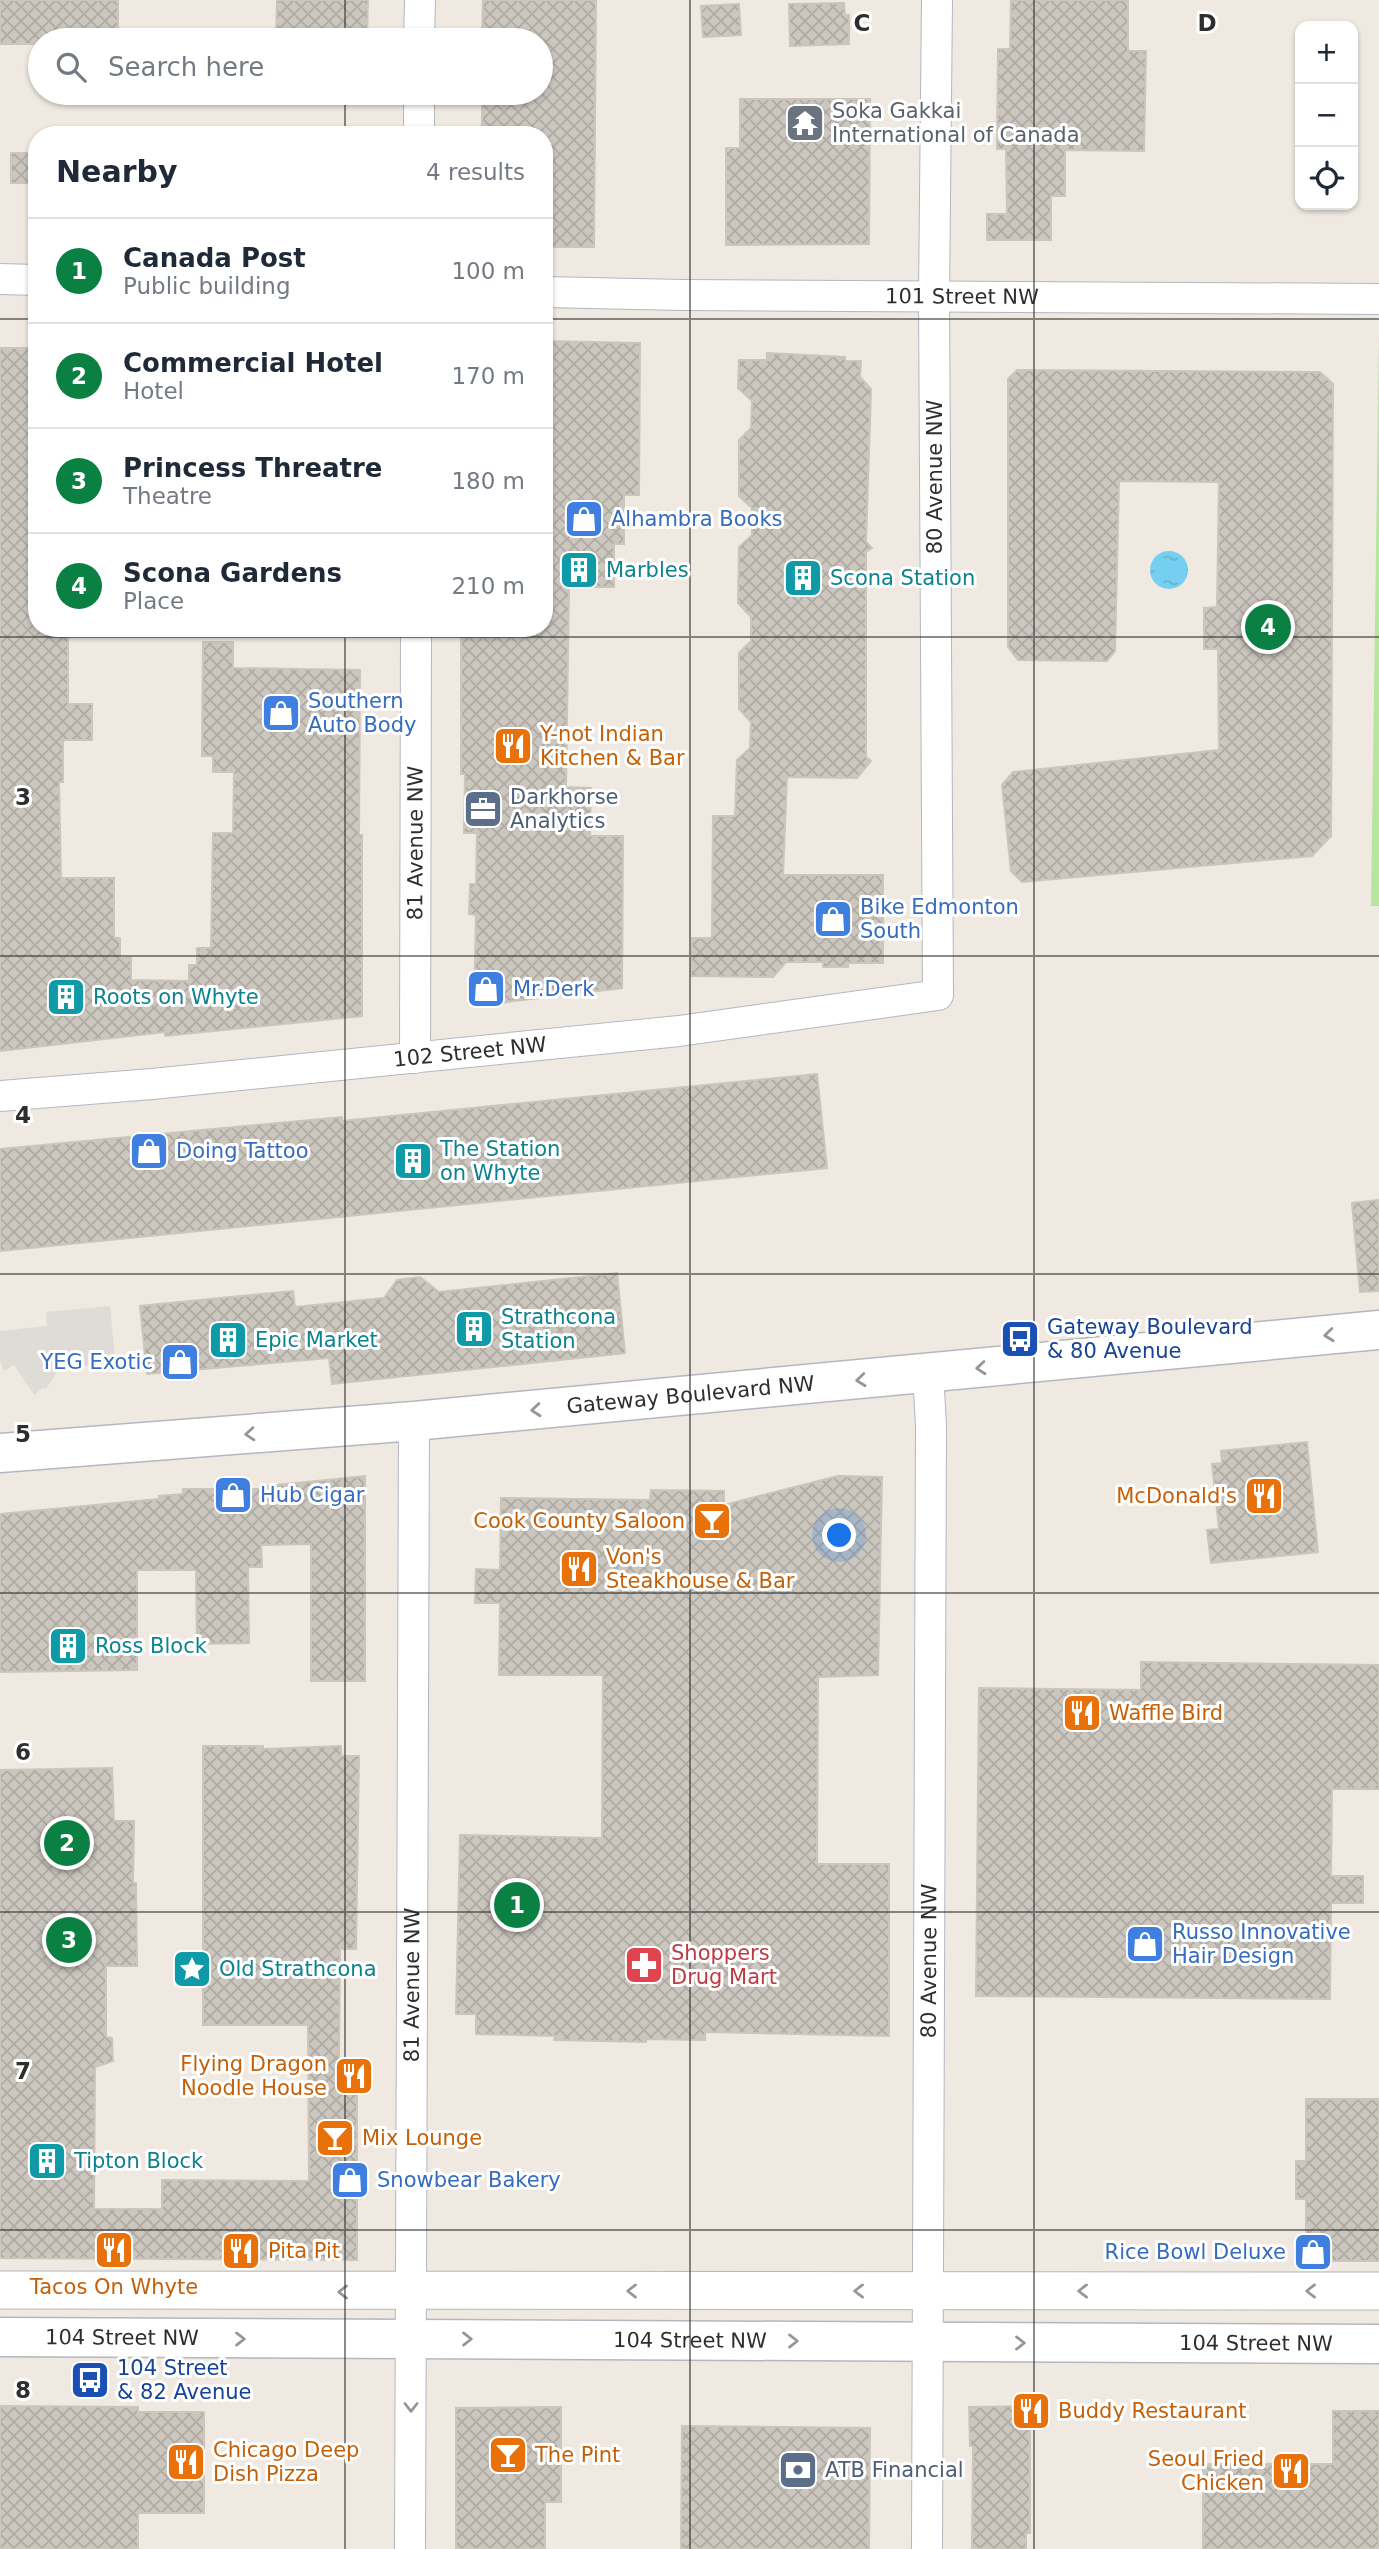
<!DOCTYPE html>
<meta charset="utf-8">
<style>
:root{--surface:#fff;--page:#f2f2f3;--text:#1f2937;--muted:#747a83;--line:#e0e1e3;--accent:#0b8043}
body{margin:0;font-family:"DejaVu Sans",sans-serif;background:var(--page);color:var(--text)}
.controls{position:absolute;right:21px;top:21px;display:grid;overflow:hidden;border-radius:14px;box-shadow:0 2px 5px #0004}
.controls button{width:63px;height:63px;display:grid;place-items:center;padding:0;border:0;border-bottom:2px solid var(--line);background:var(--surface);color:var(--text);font:35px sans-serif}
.you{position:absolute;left:840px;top:1536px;width:24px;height:24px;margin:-18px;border:5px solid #fff;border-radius:50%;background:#1a73e8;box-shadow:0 0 0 10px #1a73e833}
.badge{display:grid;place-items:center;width:46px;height:46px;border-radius:50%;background:var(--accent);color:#fff;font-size:23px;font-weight:700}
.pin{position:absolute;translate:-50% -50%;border:4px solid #fff;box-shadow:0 2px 7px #0006}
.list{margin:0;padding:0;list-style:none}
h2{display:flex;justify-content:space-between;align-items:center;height:91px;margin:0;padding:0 28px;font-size:30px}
h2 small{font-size:23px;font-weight:400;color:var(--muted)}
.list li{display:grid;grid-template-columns:46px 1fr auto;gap:21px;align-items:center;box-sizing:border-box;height:105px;padding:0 28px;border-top:2px solid var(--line)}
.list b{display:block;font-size:26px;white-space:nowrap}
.list p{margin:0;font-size:23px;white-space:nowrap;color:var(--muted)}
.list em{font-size:23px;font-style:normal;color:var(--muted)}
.icon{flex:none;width:38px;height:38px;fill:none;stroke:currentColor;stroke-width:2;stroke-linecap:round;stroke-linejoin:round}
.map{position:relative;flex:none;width:1379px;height:2549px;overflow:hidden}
.search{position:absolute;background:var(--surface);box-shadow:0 2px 5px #0004;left:28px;top:28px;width:525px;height:77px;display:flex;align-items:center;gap:18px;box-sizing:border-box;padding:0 24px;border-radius:38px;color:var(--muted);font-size:26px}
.panel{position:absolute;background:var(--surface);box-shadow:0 2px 5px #0004;left:28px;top:126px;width:525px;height:511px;border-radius:28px}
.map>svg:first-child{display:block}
.garden{fill:#b6e59e}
.plaza{fill:#dfdcd8}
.water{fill:url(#water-ripples)}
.building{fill:url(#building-cross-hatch);stroke:#cbc5ba;stroke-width:2}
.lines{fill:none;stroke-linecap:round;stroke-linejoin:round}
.minor-casing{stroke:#b4b7c1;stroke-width:32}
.tertiary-casing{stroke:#b4b7c1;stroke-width:39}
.secondary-casing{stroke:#b4b7c1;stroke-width:41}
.minor{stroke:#fff;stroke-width:30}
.tertiary{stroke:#fff;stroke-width:37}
.secondary{stroke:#fff;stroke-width:38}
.oneway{stroke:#969696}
.grid{fill:none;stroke:#2e2e2e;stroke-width:2;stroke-opacity:0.55}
.labels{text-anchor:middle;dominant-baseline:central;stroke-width:6;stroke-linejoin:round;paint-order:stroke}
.worship-label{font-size:21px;fill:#5b616d;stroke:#fff;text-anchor:start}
.street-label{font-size:21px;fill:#2e2e2e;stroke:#fff}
.shop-label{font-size:21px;fill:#366cbe;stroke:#fff;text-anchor:start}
.culture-label{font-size:21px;fill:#0d838f;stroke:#fff;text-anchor:start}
.food-label{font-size:21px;fill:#c56008;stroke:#fff;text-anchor:start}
.service-label{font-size:21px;fill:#4e5e75;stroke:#fff;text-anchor:start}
.transit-label{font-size:21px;fill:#164399;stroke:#fff;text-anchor:start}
.health-label{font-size:21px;fill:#be3a42;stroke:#fff;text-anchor:start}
.grid-label{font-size:23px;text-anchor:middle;font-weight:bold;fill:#2e2e2e;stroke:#fff;stroke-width:6;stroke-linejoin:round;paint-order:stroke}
</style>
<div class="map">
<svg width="1379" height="2549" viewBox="0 0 1379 2549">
<defs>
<pattern id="water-ripples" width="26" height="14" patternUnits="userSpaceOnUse" patternTransform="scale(1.75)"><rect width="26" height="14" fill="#75cff0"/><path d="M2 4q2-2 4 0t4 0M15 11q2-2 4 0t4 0" fill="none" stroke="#66b2ce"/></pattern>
<pattern id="building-cross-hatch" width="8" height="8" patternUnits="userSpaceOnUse" patternTransform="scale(1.75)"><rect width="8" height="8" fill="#cbc7bf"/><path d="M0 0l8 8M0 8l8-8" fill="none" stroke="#afaba4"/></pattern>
</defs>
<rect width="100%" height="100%" fill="#efe9e1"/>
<polygon class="garden" points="1379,339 1379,906 1371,906"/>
<polygon class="plaza" points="110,1306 116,1367 98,1365 60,1368 46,1389 42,1388 34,1395 14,1365 4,1371 0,1361 0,1331 47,1326 46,1312"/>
<circle class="water" cx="1169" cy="570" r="19"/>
<g class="building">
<polygon points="0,0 118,0 118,40 40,40 40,44 0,44"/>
<polygon points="277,0 368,0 367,40 276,40"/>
<polygon points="483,0 596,0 594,247 544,247 544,135 482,135 482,93 541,93 541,40 482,40"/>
<polygon points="1011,0 1128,0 1128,51 1146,51 1144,151 1065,150 1065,196 1051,196 1051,240 987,240 987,214 1007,214 1006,149 997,149 998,49 1010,49"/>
<polygon points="844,3 845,15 849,15 849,44 790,46 789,4"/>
<polygon points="739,4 741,35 703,37 701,6"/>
<polygon points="740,99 870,99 869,244 726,245 726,148 740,148"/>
<rect x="11" y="153" width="26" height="30"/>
<polygon points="544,341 640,343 639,495 624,495 624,544 614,544 614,587 569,587 566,787 591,788 590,836 623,836 622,988 474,1006 476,915 469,914 470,884 476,884 477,833 464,833 465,774 461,774 461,628 544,628"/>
<polygon points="0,348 37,348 37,628 68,628 68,704 92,704 92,740 63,740 63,782 59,782 61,878 114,878 114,938 120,938 120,958 131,958 131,980 189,981 189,965 197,965 197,948 211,948 213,833 233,833 234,772 213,772 213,756 202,756 203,642 233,642 233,668 360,670 359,835 362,835 362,1016 165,1036 165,1032 0,1051"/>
<polygon points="767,353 845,357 845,361 861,361 860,377 871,389 866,542 872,548 866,552 866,757 871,761 857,778 787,777 783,875 883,875 883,963 848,963 848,967 823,967 823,962 786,962 773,977 691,976 692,938 712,938 713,816 735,816 737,760 750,748 751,722 739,709 739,653 751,641 751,617 738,603 739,547 752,535 752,508 739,496 739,440 751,428 752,401 738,388 739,360 767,360"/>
<polygon points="1017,370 1320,372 1333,384 1331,836 1312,856 1022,882 1011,871 1002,785 1013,772 1219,750 1218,649 1204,649 1204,608 1217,607 1219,482 1119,481 1115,651 1107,661 1018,660 1008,647 1008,379"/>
<polygon points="817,1074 827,1168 0,1251 0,1149 342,1117 342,1121"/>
<polygon points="1379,1200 1379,1291 1360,1292 1352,1203"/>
<polygon points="617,1273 625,1353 332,1384 329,1358 147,1374 140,1306 293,1291 295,1307 384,1298 397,1280 420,1277 439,1292"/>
<polygon points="1307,1442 1318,1552 1211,1563 1207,1530 1219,1529 1212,1464 1222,1463 1221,1451"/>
<polygon points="365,1476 365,1681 311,1681 311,1544 261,1545 262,1567 248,1567 249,1643 197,1644 196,1570 137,1570 137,1670 0,1672 0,1514 159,1499 159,1496 183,1494 183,1489 267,1489 267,1486"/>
<polygon points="838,1476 882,1477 878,1675 818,1677 817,1864 889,1864 889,2036 705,2032 705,2040 646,2039 646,2042 554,2040 555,2036 476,2034 476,2014 456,2014 460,1835 602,1838 603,1675 499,1675 500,1603 475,1603 476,1569 500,1570 501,1498 650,1500 651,1490 724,1491 724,1505"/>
<polygon points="1141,1662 1379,1665 1379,1789 1332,1789 1331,1876 1363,1876 1363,1903 1331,1903 1330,1999 976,1996 979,1688 1141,1690"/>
<polygon points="203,1746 263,1746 263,1749 341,1746 341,1756 359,1756 356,1949 340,1949 339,2060 357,2060 357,2260 0,2258 0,1770 112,1768 114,1821 134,1821 133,1883 136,1883 137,1966 106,1966 106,2037 112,2038 113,2061 95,2067 94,2209 162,2209 162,2180 309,2181 308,2025 203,2025"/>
<polygon points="1306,2099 1379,2099 1379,2261 1306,2261 1306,2199 1296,2199 1296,2161 1306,2161"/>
<polygon points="0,2406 138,2407 138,2412 204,2412 204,2513 138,2513 138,2549 0,2549"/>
<polygon points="1030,2406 1030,2533 1026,2533 1026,2549 972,2549 973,2446 970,2446 969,2407"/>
<polygon points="561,2407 561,2502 545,2502 545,2549 456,2549 456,2408"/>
<polygon points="1333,2411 1379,2411 1379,2549 1203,2549 1203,2464 1333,2464"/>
<polygon points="682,2426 870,2428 869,2549 681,2549"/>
</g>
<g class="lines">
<g class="minor-casing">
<g id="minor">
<polyline points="419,40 420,0"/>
<polyline points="419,135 419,93"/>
<polyline points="0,279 37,280"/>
<path id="s1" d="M544,292L683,295L1379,299"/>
<path id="s2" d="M415,1058L416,628"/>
<path id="s3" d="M0,1096L152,1084L679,1031L938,995L934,297L937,0"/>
<path id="s4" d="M410,2549L414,1421"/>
<path id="s5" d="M927,2549L931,1426L928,1372"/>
</g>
</g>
<g class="tertiary-casing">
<polyline id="tertiary" points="0,2290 1379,2291"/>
</g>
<g class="secondary-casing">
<g id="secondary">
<path id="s6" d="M0,1453L414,1421L1379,1330"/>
<path id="s7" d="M0,2337L1379,2344"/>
</g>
</g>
<use href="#minor" class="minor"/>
<use href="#tertiary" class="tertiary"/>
<use href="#secondary" class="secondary"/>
</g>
<defs><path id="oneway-chevron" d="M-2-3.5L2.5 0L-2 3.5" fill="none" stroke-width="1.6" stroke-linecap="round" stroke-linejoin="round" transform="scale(1.75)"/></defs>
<g class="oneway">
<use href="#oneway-chevron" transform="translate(1329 1335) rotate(174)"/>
<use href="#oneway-chevron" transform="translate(981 1368) rotate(175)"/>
<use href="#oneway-chevron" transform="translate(861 1380) rotate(174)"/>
<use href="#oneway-chevron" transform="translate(536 1410) rotate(175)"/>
<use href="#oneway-chevron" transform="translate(250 1434) rotate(176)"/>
<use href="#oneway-chevron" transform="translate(632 2291) rotate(180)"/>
<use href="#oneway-chevron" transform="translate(859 2291) rotate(180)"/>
<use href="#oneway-chevron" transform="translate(1083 2291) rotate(-180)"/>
<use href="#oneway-chevron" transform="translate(1311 2291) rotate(-180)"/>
<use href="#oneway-chevron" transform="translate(343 2292) rotate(-180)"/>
<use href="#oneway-chevron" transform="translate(240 2339)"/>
<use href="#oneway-chevron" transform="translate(467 2339)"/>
<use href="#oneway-chevron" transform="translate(793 2341)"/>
<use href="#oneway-chevron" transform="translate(1020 2343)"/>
<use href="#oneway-chevron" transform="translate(411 2407) rotate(90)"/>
</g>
<path class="grid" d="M345,0V40M690,0V2549M1034,0V2549M345,93V135M0,319H37M544,319H1379M345,628V2549M0,637H1379M0,956H1379M0,1274H1379M0,1593H1379M0,1912H1379M0,2230H1379"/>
<defs>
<g id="temple-square" transform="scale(2.0125)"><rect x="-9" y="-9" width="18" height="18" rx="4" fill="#6b7280" stroke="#fff"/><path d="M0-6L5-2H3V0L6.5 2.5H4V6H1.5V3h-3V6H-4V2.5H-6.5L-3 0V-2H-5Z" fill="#fff"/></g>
<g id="shop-square" transform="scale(2.0125)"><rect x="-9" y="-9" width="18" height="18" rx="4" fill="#3f7fe0" stroke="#fff"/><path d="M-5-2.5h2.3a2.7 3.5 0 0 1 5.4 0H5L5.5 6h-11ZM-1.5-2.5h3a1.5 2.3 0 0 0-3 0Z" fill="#fff"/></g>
<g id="building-square" transform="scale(2.0125)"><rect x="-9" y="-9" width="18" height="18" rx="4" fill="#0f9aa8" stroke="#fff"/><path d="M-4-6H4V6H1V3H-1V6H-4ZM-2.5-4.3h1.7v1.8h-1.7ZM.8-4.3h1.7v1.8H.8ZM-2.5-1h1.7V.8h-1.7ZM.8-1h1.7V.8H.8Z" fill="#fff"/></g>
<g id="restaurant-square" transform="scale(2.0125)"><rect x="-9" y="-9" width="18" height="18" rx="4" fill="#e8710a" stroke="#fff"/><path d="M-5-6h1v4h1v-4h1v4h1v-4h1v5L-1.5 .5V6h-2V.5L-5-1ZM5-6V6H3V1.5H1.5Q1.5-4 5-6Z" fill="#fff"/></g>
<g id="office-square" transform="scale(2.0125)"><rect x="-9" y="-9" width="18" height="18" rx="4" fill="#5c6f8a" stroke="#fff"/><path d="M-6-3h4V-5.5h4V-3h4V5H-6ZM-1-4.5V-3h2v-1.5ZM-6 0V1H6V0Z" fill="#fff"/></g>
<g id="bus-square" transform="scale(2.0125)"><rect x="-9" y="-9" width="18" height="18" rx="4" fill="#1a4fb4" stroke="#fff"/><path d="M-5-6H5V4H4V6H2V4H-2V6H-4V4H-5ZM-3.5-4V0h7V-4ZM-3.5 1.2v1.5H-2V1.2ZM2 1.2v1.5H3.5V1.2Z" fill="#fff"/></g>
<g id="bar-square" transform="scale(2.0125)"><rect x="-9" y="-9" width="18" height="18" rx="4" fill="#e8710a" stroke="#fff"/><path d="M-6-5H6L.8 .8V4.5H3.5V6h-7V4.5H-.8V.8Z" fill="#fff"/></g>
<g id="pharmacy-square" transform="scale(2.0125)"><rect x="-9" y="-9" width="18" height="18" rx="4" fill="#e0444e" stroke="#fff"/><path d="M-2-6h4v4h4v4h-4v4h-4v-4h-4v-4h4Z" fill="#fff"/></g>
<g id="sight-square" transform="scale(2.0125)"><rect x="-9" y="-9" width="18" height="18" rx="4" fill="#0f9aa8" stroke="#fff"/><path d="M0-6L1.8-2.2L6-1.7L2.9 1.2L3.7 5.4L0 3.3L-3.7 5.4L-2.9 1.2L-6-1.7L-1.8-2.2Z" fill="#fff"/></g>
<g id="bank-square" transform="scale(2.0125)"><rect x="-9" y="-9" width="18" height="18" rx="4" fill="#5c6f8a" stroke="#fff"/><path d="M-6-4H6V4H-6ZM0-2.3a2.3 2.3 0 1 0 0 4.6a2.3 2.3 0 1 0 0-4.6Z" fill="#fff"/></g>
</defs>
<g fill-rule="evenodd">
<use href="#temple-square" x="805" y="123"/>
<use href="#shop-square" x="584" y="519"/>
<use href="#building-square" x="579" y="570"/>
<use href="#building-square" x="803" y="578"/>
<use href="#shop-square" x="281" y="713"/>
<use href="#restaurant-square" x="513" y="746"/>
<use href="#office-square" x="483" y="809"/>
<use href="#shop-square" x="833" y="919"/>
<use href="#shop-square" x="486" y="989"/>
<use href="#building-square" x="66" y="997"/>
<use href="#shop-square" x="149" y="1151"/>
<use href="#building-square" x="413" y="1161"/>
<use href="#building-square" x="474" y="1329"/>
<use href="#bus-square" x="1020" y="1339"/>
<use href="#building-square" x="228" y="1340"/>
<use href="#shop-square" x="180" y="1362"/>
<use href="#shop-square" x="233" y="1495"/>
<use href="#restaurant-square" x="1264" y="1496"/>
<use href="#bar-square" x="712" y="1521"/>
<use href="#restaurant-square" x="579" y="1569"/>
<use href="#building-square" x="68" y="1646"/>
<use href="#restaurant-square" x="1082" y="1713"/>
<use href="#shop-square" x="1145" y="1944"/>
<use href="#pharmacy-square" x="644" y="1965"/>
<use href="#sight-square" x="192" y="1969"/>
<use href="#restaurant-square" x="354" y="2076"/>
<use href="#bar-square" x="335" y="2138"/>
<use href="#building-square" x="47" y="2161"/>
<use href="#shop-square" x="350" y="2180"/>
<use href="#restaurant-square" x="114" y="2250"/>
<use href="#restaurant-square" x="241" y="2251"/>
<use href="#shop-square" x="1313" y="2252"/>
<use href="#bus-square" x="90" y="2380"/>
<use href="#restaurant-square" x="1031" y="2411"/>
<use href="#bar-square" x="508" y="2455"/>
<use href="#restaurant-square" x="186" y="2462"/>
<use href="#bank-square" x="798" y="2470"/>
<use href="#restaurant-square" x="1291" y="2471"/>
</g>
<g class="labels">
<g class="worship-label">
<text x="832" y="111">Soka Gakkai<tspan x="832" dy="24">International of Canada</tspan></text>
</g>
<g class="street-label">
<text stroke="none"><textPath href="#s1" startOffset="418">101 Street NW</textPath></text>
<text transform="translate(935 477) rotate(-90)">80 Avenue NW</text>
<text stroke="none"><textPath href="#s2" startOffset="215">81 Avenue NW</textPath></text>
<text stroke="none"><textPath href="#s3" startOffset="472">102 Street NW</textPath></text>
<text stroke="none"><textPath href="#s6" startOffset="693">Gateway Boulevard NW</textPath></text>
<text stroke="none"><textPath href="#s5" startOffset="588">80 Avenue NW</textPath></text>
<text stroke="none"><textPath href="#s4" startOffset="564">81 Avenue NW</textPath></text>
<text stroke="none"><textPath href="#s7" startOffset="122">104 Street NW</textPath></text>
<text stroke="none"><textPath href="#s7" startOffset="690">104 Street NW</textPath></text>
<text stroke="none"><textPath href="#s7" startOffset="1256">104 Street NW</textPath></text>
</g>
<g class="shop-label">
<text x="611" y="519">Alhambra Books</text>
<text x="308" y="701">Southern<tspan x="308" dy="24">Auto Body</tspan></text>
<text x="860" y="907">Bike Edmonton<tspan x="860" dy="24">South</tspan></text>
<text x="513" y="989">Mr.Derk</text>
<text x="176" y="1151">Doing Tattoo</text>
<text x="153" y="1362" text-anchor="end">YEG Exotic</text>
<text x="260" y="1495">Hub Cigar</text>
<text x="1172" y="1932">Russo Innovative<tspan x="1172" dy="24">Hair Design</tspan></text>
<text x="377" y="2180">Snowbear Bakery</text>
<text x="1286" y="2252" text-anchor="end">Rice Bowl Deluxe</text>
</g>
<g class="culture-label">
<text x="606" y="570">Marbles</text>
<text x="830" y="578">Scona Station</text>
<text x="93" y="997">Roots on Whyte</text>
<text x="440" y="1149">The Station<tspan x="440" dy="24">on Whyte</tspan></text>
<text x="501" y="1317">Strathcona<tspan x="501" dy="24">Station</tspan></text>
<text x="255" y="1340">Epic Market</text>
<text x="95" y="1646">Ross Block</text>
<text x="219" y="1969">Old Strathcona</text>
<text x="74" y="2161">Tipton Block</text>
</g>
<g class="food-label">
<text x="540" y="734">Y-not Indian<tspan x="540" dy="24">Kitchen &amp; Bar</tspan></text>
<text x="1237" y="1496" text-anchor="end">McDonald's</text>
<text x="685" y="1521" text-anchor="end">Cook County Saloon</text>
<text x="606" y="1557">Von's<tspan x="606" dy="24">Steakhouse &amp; Bar</tspan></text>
<text x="1109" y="1713">Waffle Bird</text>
<text x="327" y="2064" text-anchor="end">Flying Dragon<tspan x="327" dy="24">Noodle House</tspan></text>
<text x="362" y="2138">Mix Lounge</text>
<text x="268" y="2251">Pita Pit</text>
<text x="114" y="2287" text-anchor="middle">Tacos On Whyte</text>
<text x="1058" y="2411">Buddy Restaurant</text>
<text x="213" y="2450">Chicago Deep<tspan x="213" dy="24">Dish Pizza</tspan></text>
<text x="535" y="2455">The Pint</text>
<text x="1264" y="2459" text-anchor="end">Seoul Fried<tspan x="1264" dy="24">Chicken</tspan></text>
</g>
<g class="service-label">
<text x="510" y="797">Darkhorse<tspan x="510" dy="24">Analytics</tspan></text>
<text x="825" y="2470">ATB Financial</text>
</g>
<g class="transit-label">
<text x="1047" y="1327">Gateway Boulevard<tspan x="1047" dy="24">&amp; 80 Avenue</tspan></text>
<text x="117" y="2368">104 Street<tspan x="117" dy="24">&amp; 82 Avenue</tspan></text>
</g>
<g class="health-label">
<text x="671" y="1953">Shoppers<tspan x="671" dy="24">Drug Mart</tspan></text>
</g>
</g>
<g class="grid-label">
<text x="862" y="31">C</text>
<text x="1207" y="31">D</text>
<text x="23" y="805">3</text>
<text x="23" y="1123">4</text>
<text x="23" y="1442">5</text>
<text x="23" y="1760">6</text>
<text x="23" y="2079">7</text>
<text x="23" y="2398">8</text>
</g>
</svg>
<div class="controls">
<button>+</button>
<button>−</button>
<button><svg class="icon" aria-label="locate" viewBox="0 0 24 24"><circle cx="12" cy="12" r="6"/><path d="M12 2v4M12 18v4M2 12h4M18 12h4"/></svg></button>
</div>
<div class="you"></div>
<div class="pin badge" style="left:517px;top:1905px">1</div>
<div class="pin badge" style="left:67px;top:1843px">2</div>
<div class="pin badge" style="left:69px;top:1940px">3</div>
<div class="pin badge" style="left:1268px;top:627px">4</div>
<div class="search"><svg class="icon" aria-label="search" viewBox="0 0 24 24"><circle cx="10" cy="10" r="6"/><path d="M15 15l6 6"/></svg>Search here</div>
<section class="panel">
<h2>Nearby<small>4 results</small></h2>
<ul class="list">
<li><span class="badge">1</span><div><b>Canada Post</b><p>Public building</p></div><em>100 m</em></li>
<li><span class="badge">2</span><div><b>Commercial Hotel</b><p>Hotel</p></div><em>170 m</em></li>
<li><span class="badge">3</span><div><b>Princess Threatre</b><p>Theatre</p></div><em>180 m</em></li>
<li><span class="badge">4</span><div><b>Scona Gardens</b><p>Place</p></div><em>210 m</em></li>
</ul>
</section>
</div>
